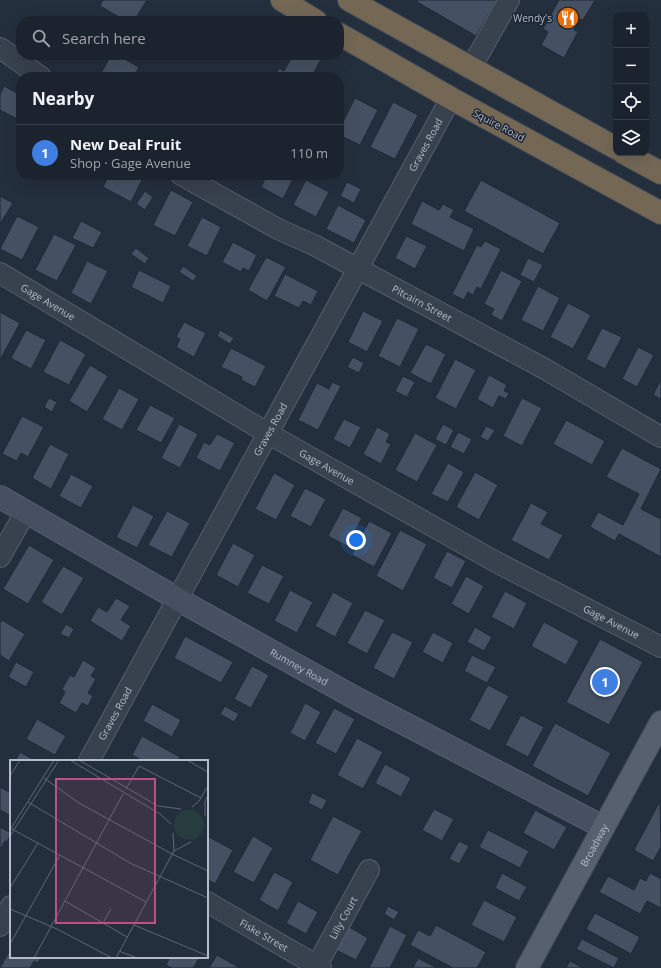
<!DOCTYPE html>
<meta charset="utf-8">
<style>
:root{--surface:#1b232e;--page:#242b36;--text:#f1f3f6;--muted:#a0a4aa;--line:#39404a;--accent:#8c9099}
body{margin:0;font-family:"Open Sans",sans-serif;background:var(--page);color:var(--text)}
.controls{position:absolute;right:12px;top:12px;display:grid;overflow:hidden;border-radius:8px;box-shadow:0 4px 16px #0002}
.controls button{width:36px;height:36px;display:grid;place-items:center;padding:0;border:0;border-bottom:1px solid var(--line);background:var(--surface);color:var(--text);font:20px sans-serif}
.you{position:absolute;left:356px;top:540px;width:14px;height:14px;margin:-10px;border:3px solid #fff;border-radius:50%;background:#1a73e8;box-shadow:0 0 0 6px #1a73e833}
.badge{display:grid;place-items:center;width:26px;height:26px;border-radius:50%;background:var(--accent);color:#fff;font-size:13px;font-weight:700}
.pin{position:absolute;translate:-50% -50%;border:2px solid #fff;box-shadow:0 1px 4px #0006}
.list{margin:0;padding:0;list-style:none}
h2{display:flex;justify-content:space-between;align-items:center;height:52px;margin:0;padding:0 16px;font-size:17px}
h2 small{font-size:13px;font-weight:400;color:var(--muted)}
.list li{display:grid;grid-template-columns:26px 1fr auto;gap:12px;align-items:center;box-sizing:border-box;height:56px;padding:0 16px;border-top:1px solid var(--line)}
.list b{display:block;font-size:15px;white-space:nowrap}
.list p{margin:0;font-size:13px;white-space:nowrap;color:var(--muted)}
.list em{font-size:13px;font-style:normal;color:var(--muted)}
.icon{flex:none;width:22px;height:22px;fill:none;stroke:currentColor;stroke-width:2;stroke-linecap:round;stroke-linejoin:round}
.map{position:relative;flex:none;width:661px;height:968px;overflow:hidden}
.search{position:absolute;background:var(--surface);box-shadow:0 4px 16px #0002;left:16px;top:16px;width:328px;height:44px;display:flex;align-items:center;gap:10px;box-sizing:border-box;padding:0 14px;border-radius:16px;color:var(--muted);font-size:15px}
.panel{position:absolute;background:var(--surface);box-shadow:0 4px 16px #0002;left:16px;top:72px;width:328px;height:108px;border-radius:16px}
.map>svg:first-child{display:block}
.building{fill:#455162;stroke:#1f2835}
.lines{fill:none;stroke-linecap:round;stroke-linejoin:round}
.street-casing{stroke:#565f6c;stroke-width:22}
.secondary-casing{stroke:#565f6c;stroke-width:24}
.primary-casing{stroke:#414a57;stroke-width:24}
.highway-casing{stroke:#434c59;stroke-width:24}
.street{stroke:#38414e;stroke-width:20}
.secondary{stroke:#465061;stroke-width:22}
.primary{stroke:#56606e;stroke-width:22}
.highway{stroke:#746855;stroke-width:22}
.labels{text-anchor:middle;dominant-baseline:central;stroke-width:3;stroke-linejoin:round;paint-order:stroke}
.poi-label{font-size:10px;fill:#b4bcc9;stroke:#1d2633;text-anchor:end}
.street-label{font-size:10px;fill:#b4bcc9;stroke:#1d2633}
.inset-road{fill:none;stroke:#5e6776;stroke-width:1}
.view{fill:#bd5182;fill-opacity:0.15;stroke:#bd5182;stroke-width:2}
.inset-edge{fill:none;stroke:#b4bcc9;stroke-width:2}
</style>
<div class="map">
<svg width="661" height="968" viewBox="0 0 661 968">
<rect width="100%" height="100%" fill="#242f3e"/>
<g class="building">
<polygon points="103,0 147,0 134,21 126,21 100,6"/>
<polygon points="418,0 497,0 476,36 417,2"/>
<polygon points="559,0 595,0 583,20 580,19 574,30 578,32 564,58 541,45 548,32 543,29"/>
<polygon points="111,55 117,55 139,67 134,77 99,77"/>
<polygon points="293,55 319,55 322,57 312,77 275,77 279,68 284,71"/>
<polygon points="154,72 163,77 151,77"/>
<polygon points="4,86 21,95 21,121 0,110 0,94"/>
<polygon points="355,98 378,110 360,145 339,135 339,130"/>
<polygon points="393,102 418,115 395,159 370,147"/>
<polygon points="109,175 138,175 143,178 131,202 103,187"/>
<polygon points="267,175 295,175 283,199 261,187"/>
<polygon points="306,180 329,192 316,217 293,205"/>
<polygon points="481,180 560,223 543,254 464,211"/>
<polygon points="347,182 361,189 354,203 340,196"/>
<polygon points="171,190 193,202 175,236 153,225"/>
<polygon points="145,191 153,197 145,210 136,204"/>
<polygon points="0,196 13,203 0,224"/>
<polygon points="422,201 439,210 443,204 454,210 450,217 474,229 464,251 411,224"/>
<polygon points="338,205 366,220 354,243 326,229"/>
<polygon points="17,216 39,227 22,260 0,249"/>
<polygon points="202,217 221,227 207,256 187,246"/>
<polygon points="81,221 102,232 93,248 72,238"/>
<polygon points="54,234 76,245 57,281 35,270"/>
<polygon points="406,236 427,246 415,269 395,258"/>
<polygon points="485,241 501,249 481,289 477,287 473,295 468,292 464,300 452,294 477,245 481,247"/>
<polygon points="233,242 257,255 249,271 243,268 241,272 222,262"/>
<polygon points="136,248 149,258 145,264 131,254"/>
<polygon points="266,257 286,267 267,301 248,290"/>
<polygon points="528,258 543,265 534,282 520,275"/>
<polygon points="87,261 108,271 91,304 71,293"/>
<polygon points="183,266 197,276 193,281 179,272"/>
<polygon points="139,270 171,286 163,303 131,287"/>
<polygon points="501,270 522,281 502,321 491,315 494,309 484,304"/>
<polygon points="285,274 318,291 311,305 303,301 299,308 274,296"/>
<polygon points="538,286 560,298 543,331 521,320"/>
<polygon points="568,303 591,315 573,349 550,337"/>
<polygon points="363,311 383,321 367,352 348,342"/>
<polygon points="0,312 20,323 0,360"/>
<polygon points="397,318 419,329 400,367 378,356"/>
<polygon points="184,322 206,333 194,357 176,347 180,339 176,337"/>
<polygon points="602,328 622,337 605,369 586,359"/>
<polygon points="26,330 46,340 31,369 11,358"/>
<polygon points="220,330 234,338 230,344 217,336"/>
<polygon points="60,340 86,354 69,385 43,372"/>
<polygon points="426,344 446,354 431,384 410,373"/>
<polygon points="638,347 654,355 637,387 622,379"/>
<polygon points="231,348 266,366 255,387 241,380 242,377 221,367"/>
<polygon points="353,357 364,363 359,373 347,367"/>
<polygon points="455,359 476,370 456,409 435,398"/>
<polygon points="90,365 108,376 87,412 69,401"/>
<polygon points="489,375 507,385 504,391 509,393 506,399 499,396 493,408 477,399"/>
<polygon points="403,376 415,382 407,397 395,391"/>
<polygon points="661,379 661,399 653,395"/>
<polygon points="332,382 341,386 318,430 298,420 317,383 329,389"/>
<polygon points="119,388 139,399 122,430 102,419"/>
<polygon points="49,398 57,402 52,412 44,407"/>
<polygon points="522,398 542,408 522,446 503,436"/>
<polygon points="150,405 175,418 161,443 136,430"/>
<polygon points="22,416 44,427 28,457 21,453 17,461 2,454"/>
<polygon points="344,419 361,427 350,448 333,439"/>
<polygon points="566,420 605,441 592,465 553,444"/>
<polygon points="179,424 198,434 180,468 161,458"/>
<polygon points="443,424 454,430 446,445 435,439"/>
<polygon points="486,426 495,430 488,441 480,437"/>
<polygon points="377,427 390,434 386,442 391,444 381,464 363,454"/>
<polygon points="458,432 472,439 464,454 450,447"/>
<polygon points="415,433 437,445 417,482 395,470"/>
<polygon points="217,434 235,443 220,471 196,458 204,442 210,445"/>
<polygon points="50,444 69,454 51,489 32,478"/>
<polygon points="622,448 661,469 641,509 661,519 661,557 619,534 615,541 590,527 598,512 623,525 639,494 606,477"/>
<polygon points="448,463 464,472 448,502 431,494"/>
<polygon points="475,472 498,485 479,520 456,507"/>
<polygon points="274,473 295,485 276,520 255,509"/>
<polygon points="71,474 93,486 81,508 59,496"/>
<polygon points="305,488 326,499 311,527 290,516"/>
<polygon points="531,503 548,512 541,524 563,535 549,560 511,540"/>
<polygon points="133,505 154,516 137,548 116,537"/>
<polygon points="343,508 362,518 347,546 328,536"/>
<polygon points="167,511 190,523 172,557 148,545"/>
<polygon points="369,521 392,533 374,567 352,555"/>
<polygon points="400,530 427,544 403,591 376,576"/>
<polygon points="233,543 255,555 238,587 216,575"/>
<polygon points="29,545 54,560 28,604 3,589"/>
<polygon points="447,551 466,561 452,588 433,578"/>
<polygon points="262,565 284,576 269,604 247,593"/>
<polygon points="63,566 84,578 62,615 41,602"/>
<polygon points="466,576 484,586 469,614 451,604"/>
<polygon points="290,590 313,602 297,633 274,621"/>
<polygon points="505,591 527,603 514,629 491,617"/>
<polygon points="333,592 353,603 335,637 315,626"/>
<polygon points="116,598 130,606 121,620 131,626 122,641 90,621 98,607 107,612"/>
<polygon points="365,610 385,620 367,654 347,643"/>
<polygon points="2,620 25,634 9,661 0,655 0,623"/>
<polygon points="544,622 579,641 566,665 531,646"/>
<polygon points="66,624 74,629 69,638 60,634"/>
<polygon points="475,627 492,637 484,651 467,642"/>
<polygon points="392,632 413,642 394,679 373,668"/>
<polygon points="433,632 453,643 443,663 422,652"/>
<polygon points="185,636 233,662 221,683 174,658"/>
<polygon points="600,639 643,662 609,725 566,702"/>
<polygon points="472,655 496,667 487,683 464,671"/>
<polygon points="83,660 96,668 91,676 96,679 88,693 93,696 88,706 82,703 76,713 59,703 65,692 62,689 70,675 74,677"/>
<polygon points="16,662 34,672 26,687 8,677"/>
<polygon points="252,666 269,675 251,708 234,699"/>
<polygon points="488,685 509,696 490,731 469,720"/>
<polygon points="305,703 321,712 305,741 290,733"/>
<polygon points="152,704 181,720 172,737 143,721"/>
<polygon points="225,706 239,714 234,722 220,714"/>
<polygon points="334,708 355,719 336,754 315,743"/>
<polygon points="521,715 544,727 528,757 505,745"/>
<polygon points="37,719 66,736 55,755 26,739"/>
<polygon points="555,723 611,753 588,796 532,766"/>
<polygon points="142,736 180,757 178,761 143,761 132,755"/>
<polygon points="357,738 383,752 363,789 337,775"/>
<polygon points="20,752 36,761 15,761"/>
<polygon points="385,764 411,778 401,797 375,783"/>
<polygon points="0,787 11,793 11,816 0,810"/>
<polygon points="312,793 327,800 322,810 308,803"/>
<polygon points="660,801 661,847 653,861 634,850"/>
<polygon points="434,809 454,819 442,841 422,830"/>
<polygon points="535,810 567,827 554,850 523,833"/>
<polygon points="333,816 362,831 338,875 310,860"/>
<polygon points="0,827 11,833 7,842 5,841 0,850"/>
<polygon points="488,830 529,851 520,868 479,847"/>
<polygon points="253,836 273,848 254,883 233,872"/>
<polygon points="209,837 233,850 215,884 207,879 207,842"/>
<polygon points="459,841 469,846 459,864 449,859"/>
<polygon points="274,872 293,882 278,911 259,900"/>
<polygon points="502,873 527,887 519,901 495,888"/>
<polygon points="650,873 661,879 661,908 647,901 640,914 599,892 608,876 634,890 640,878 646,881"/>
<polygon points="484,900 517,917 504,942 471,925"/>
<polygon points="298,901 318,912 306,934 286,923"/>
<polygon points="388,906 399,912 394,920 384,914"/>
<polygon points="595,913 640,937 631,954 586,929"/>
<polygon points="436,925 486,952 477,968 453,968 410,945 418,930 430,936"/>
<polygon points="390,926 407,935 390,968 369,968"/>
<polygon points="349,927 368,938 356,960 336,950"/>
<polygon points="582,939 619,958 614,968 576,949"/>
<polygon points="11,948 11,957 41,957 38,963 34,961 30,968 0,968"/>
<polygon points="217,955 240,968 209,968"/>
<polygon points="170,957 200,957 193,968 172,968 166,965"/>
<polygon points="418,958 437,968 413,968"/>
<polygon points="570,961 583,968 566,968"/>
</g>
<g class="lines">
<g class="street-casing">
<g id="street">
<polyline points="0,48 41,77"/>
<polyline points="469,68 480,52 509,0"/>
<path id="s1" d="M181,175L280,230L314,245L545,369L661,437"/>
<path id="s2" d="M0,273L269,434L496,562L661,647"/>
<polyline points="0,557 26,511"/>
<path id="s3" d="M89,761L451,98"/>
<path id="s4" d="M207,902L321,968"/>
<polyline points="0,926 11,906"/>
<path id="s5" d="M317,965L369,870"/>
</g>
</g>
<g class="secondary-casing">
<g id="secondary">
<path id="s6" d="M0,497L197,610L359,700L603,827"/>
</g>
</g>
<g class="primary-casing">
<g id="primary">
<path id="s7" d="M527,968L661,722"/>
</g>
</g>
<g class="highway-casing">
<g id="highway">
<polyline points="282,0 316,21"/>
<polyline points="349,0 616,148"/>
<polyline points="339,34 454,100 661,213"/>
<polyline points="624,153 661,173"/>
</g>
</g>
<use href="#street" class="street"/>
<use href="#secondary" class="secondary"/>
<use href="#primary" class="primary"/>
<use href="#highway" class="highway"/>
</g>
<defs>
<g id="restaurant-disc" transform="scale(1.15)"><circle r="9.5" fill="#e8710a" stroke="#1d2633"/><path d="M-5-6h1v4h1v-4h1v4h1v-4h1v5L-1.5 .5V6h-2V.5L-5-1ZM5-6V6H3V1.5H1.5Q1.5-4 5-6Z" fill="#fff"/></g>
</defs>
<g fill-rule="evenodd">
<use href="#restaurant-disc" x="568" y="18"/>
</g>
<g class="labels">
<g class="poi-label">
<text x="552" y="18">Wendy's</text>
</g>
<g class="street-label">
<text transform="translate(499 125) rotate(28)">Squire Road</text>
<text stroke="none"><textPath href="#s3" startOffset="702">Graves Road</textPath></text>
<text stroke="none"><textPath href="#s2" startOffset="56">Gage Avenue</textPath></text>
<text stroke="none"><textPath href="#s1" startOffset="273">Pitcairn Street</textPath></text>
<text stroke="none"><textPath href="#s3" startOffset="378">Graves Road</textPath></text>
<text stroke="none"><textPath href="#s2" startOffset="380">Gage Avenue</textPath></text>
<text stroke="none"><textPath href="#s2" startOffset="704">Gage Avenue</textPath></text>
<text stroke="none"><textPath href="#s6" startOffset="344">Rumney Road</textPath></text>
<text stroke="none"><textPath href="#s3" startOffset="54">Graves Road</textPath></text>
<text stroke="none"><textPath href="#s7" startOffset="140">Broadway</textPath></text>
<text stroke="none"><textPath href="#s5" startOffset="54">Lilly Court</textPath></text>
<text stroke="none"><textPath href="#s4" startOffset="66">Fiske Street</textPath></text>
</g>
</g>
<g transform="translate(10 760)">
<rect width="198" height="198" fill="#242f3e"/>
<path d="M164 65a15 15 0 1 1 30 0a15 15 0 1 1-30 0Z" fill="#263c3f"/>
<path class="inset-road" d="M60,0L150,54L161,64M69,0L148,46L171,49M177,0L198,12M0,16L10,0M34,18L69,43L162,94L198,111M116,29L129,6L191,38M18,42L120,103L198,138M182,47L189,41L198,26M195,56V42L198,35M0,68L136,142M0,70L44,0M0,76L49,0M164,91L181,82M0,128L28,83M55,141L117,177M0,149L47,169L102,198M93,163L101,149M124,165L198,196M0,184L50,95M109,191L127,198M24,198L113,34M106,198L164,91L163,73"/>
<path class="view" d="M46,19H145V163H46Z"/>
<rect width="198" height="198" class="inset-edge"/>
</g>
</svg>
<div class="controls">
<button>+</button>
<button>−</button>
<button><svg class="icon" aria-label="locate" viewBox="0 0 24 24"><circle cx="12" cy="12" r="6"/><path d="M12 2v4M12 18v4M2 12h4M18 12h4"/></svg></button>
<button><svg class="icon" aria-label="layers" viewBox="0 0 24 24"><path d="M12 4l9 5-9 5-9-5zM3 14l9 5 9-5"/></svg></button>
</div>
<div class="you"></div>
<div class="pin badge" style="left:605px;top:682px;background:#3f7fe0">1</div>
<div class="search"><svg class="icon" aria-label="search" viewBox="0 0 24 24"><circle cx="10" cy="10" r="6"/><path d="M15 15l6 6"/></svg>Search here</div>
<section class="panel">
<h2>Nearby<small></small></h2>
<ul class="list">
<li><span class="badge" style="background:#3f7fe0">1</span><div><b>New Deal Fruit</b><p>Shop · Gage Avenue</p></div><em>110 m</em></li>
</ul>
</section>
</div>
